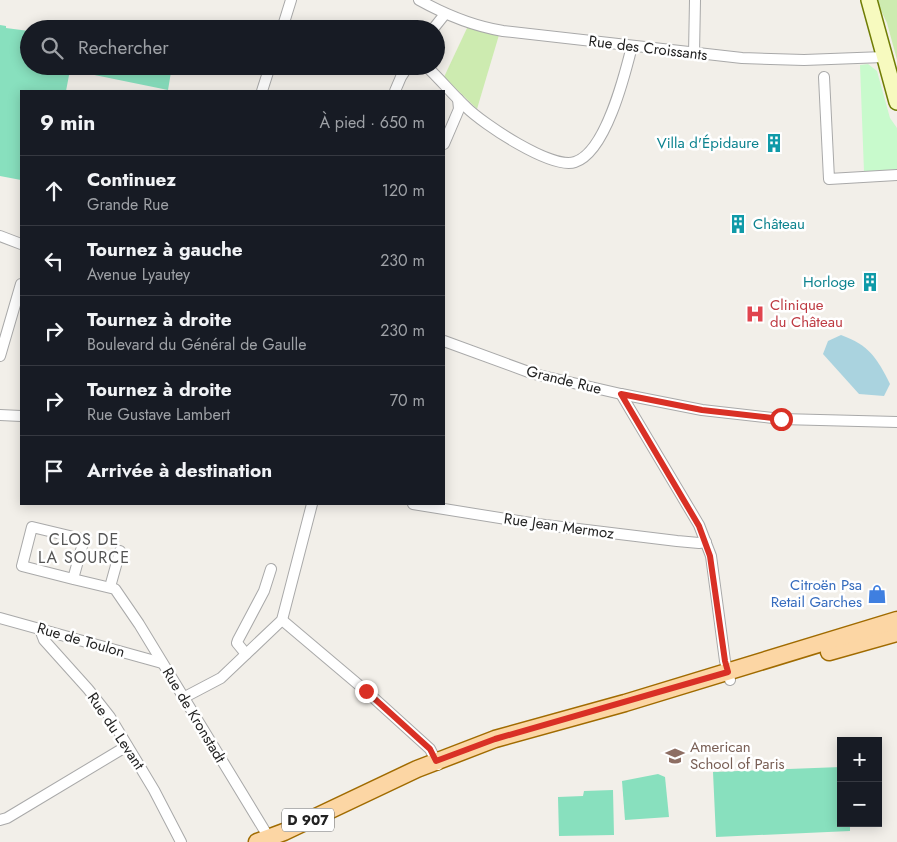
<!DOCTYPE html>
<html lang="fr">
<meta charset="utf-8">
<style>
:root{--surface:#171b24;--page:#20242c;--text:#f1f3f6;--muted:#9ea1a6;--line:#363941}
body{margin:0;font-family:Jost,sans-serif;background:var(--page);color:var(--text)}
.controls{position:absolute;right:15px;bottom:15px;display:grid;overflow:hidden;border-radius:0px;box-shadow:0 2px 12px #0003}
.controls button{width:45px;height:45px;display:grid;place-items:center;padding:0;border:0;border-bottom:1px solid var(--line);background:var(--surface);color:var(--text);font:25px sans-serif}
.stop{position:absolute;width:15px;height:15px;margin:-11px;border:4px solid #d93025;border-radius:50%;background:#fff}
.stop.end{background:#d93025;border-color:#fff;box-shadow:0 1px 5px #0008}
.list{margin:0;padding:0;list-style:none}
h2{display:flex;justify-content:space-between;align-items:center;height:65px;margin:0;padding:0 20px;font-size:21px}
h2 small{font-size:16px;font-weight:400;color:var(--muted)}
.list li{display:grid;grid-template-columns:32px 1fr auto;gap:15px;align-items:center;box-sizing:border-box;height:70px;padding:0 20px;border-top:1px solid var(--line)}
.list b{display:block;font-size:19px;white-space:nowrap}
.list p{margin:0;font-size:16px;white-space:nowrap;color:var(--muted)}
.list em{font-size:16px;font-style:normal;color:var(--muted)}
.icon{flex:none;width:28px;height:28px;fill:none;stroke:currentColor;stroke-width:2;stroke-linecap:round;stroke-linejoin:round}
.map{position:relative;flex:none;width:897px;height:842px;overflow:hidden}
.search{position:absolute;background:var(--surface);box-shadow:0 2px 12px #0003;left:20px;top:20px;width:425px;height:55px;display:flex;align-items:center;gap:12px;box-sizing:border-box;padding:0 18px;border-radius:28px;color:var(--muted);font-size:19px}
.panel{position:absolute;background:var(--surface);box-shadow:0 2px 12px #0003;left:20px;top:90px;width:425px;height:415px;border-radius:0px}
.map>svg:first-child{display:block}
.grass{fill:#cdebb0}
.park{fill:#c8facc}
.pitch{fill:#88e0be}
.water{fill:#aad3df}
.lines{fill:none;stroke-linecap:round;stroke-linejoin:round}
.street-casing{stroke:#a9a9a9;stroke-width:12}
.secondary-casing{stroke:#707d05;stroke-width:18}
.primary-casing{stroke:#a06b00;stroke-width:19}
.street{stroke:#fff;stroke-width:10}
.secondary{stroke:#f7fabf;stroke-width:15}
.primary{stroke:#fcd6a4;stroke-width:16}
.route{stroke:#d93025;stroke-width:6}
.labels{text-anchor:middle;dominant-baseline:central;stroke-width:5;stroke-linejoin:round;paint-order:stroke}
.shield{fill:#fff;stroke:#646464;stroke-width:1}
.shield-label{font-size:14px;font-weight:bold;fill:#222}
.street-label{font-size:15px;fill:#222;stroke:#fff}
.culture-label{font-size:15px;fill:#0d838f;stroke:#fff;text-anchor:end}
.health-label{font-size:15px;fill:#be3a42;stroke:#fff;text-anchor:start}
.shop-label{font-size:15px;fill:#366cbe;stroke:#fff;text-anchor:end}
.education-label{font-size:15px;fill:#785e54;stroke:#fff;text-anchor:start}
.neighbourhood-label{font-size:16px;letter-spacing:1px;fill:#555;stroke:#fff}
</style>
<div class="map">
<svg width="897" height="842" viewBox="0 0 897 842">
<rect width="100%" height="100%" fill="#f2efe9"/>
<g class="grass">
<polygon points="876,0 897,0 897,60 887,23"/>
<polygon points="468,26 499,35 477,109 444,77"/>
</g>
<polygon class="park" points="868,64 877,71 890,118 897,128 897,169 864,172 860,65"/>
<g class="pitch">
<polygon points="0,25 6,26 6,28 29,31 29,66 143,66 171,72 168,90 70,70 66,91 21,91 21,180 0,176"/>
<polygon points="841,767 841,823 850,823 850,831 716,837 713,772"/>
<polygon points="658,774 665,777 669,817 625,820 622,781"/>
<polygon points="613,790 614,835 559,836 558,797 583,796 584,791"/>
</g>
<path class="water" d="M841,335C869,345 877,358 890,384L884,396L859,394L823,354L828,341Z"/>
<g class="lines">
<g class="street-casing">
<g id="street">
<path d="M419,0C446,15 472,26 503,31L742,58L804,60L884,57"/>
<polyline points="282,29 291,0"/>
<polyline points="433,29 445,14"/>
<polyline points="694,54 695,0"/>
<path d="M426,66C440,79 452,94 466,107C483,124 552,170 575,162C606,152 625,74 632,46"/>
<polyline points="824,77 829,179 897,175"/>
<polyline points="262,91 270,66"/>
<polyline points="395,91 401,77 408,66"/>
<polyline points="444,144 459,109 458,99"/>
<polyline points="0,236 21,244"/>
<polyline points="444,341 534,374 621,394 702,410 781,419 897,422"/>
<polyline points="0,356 21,284"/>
<polyline points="621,394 699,525 711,556 725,661 730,680"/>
<polyline points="0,415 21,416"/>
<polyline points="413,504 537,524 677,541 699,543 706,542"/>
<polyline points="73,579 22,566 32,527 78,538 83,543 73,579 115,589 139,624 271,841"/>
<polyline points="110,587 120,551"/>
<polyline points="0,618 162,663"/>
<polyline points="282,620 366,691 430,749 438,765"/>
<polyline points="42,629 41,632 44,640 88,689 110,717 154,790 181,842"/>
<polyline points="246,654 237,643 238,640 264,591 271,569"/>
<polyline points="183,698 221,678 282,620 312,504"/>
<polyline points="0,820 7,818 127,746"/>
</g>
</g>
<g class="secondary-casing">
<polyline id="secondary" points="869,0 897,102"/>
</g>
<g class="primary-casing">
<g id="primary">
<polyline points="829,652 897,633"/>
<polyline points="257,842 284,832 417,769 495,739 625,703 897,620"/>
</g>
</g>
<use href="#street" class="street"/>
<use href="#secondary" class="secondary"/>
<use href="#primary" class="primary"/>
</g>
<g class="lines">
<polyline class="route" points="366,691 430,749 436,761 495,739 728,672 725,661 710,556 699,526 621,394 702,410 781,419"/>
</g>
<defs>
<g id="building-bare" transform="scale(1.5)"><path d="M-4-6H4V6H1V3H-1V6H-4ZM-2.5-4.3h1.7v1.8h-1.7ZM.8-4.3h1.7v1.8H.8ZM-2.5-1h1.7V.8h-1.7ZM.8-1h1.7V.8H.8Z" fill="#0f9aa8" stroke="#fff" stroke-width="2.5" paint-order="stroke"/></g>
<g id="hospital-bare" transform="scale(1.5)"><path d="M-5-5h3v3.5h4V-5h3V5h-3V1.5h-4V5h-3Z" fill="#e0444e" stroke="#fff" stroke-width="2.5" paint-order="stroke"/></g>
<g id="shop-bare" transform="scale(1.5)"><path d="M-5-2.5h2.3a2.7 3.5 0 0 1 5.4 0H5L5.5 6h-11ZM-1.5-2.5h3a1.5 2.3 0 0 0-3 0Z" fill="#3f7fe0" stroke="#fff" stroke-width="2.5" paint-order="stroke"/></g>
<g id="school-bare" transform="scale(1.5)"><path d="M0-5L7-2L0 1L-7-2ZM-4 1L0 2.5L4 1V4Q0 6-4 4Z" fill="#8d6e63" stroke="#fff" stroke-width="2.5" paint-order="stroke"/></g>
</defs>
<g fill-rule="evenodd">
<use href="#building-bare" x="774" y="143"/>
<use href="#building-bare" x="738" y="224"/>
<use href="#building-bare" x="870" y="282"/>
<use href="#hospital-bare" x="755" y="314"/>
<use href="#shop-bare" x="877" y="594"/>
<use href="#school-bare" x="675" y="756"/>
</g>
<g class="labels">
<rect class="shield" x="282" y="808.5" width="52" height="23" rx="4"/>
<g class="shield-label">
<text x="308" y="820">D 907</text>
</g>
<g class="street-label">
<text transform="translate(648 48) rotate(7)">Rue des Croissants</text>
<text transform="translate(564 380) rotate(14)">Grande Rue</text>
<text transform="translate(559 526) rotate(8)">Rue Jean Mermoz</text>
<text transform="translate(81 640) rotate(16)">Rue de Toulon</text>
<text transform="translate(194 715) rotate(59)">Rue de Kronstadt</text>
<text transform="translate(116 731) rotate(56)">Rue du Levant</text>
</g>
<g class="culture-label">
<text x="759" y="143">Villa d'Épidaure</text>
<text x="753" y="224" text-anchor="start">Château</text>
<text x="855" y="282">Horloge</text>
</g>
<g class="health-label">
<text x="770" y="305">Clinique<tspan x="770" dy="17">du Château</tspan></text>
</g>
<g class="shop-label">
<text x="862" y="585">Citroën Psa<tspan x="862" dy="17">Retail Garches</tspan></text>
</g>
<g class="education-label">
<text x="690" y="747">American<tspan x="690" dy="17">School of Paris</tspan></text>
</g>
<g class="neighbourhood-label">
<text x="84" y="539">CLOS DE<tspan x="84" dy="18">LA SOURCE</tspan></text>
</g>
</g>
</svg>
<div class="controls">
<button>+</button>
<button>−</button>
</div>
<div class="stop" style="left:781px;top:419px"></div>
<div class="stop end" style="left:366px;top:691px"></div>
<div class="search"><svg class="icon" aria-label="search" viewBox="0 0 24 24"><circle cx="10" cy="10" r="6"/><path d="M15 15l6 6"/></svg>Rechercher</div>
<section class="panel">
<h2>9 min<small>À pied · 650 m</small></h2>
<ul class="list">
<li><svg class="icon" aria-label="ahead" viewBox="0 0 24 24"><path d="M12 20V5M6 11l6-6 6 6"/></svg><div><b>Continuez</b><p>Grande Rue</p></div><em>120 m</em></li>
<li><svg class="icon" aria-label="left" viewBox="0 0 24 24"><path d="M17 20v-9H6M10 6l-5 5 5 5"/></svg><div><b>Tournez à gauche</b><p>Avenue Lyautey</p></div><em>230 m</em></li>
<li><svg class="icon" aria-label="right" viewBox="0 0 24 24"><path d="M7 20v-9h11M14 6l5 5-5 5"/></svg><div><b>Tournez à droite</b><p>Boulevard du Général de Gaulle</p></div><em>230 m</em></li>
<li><svg class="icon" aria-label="right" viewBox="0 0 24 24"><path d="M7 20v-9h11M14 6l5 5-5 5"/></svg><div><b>Tournez à droite</b><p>Rue Gustave Lambert</p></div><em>70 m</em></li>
<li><svg class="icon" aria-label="arrive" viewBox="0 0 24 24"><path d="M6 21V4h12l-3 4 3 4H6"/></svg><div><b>Arrivée à destination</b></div></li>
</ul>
</section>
</div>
